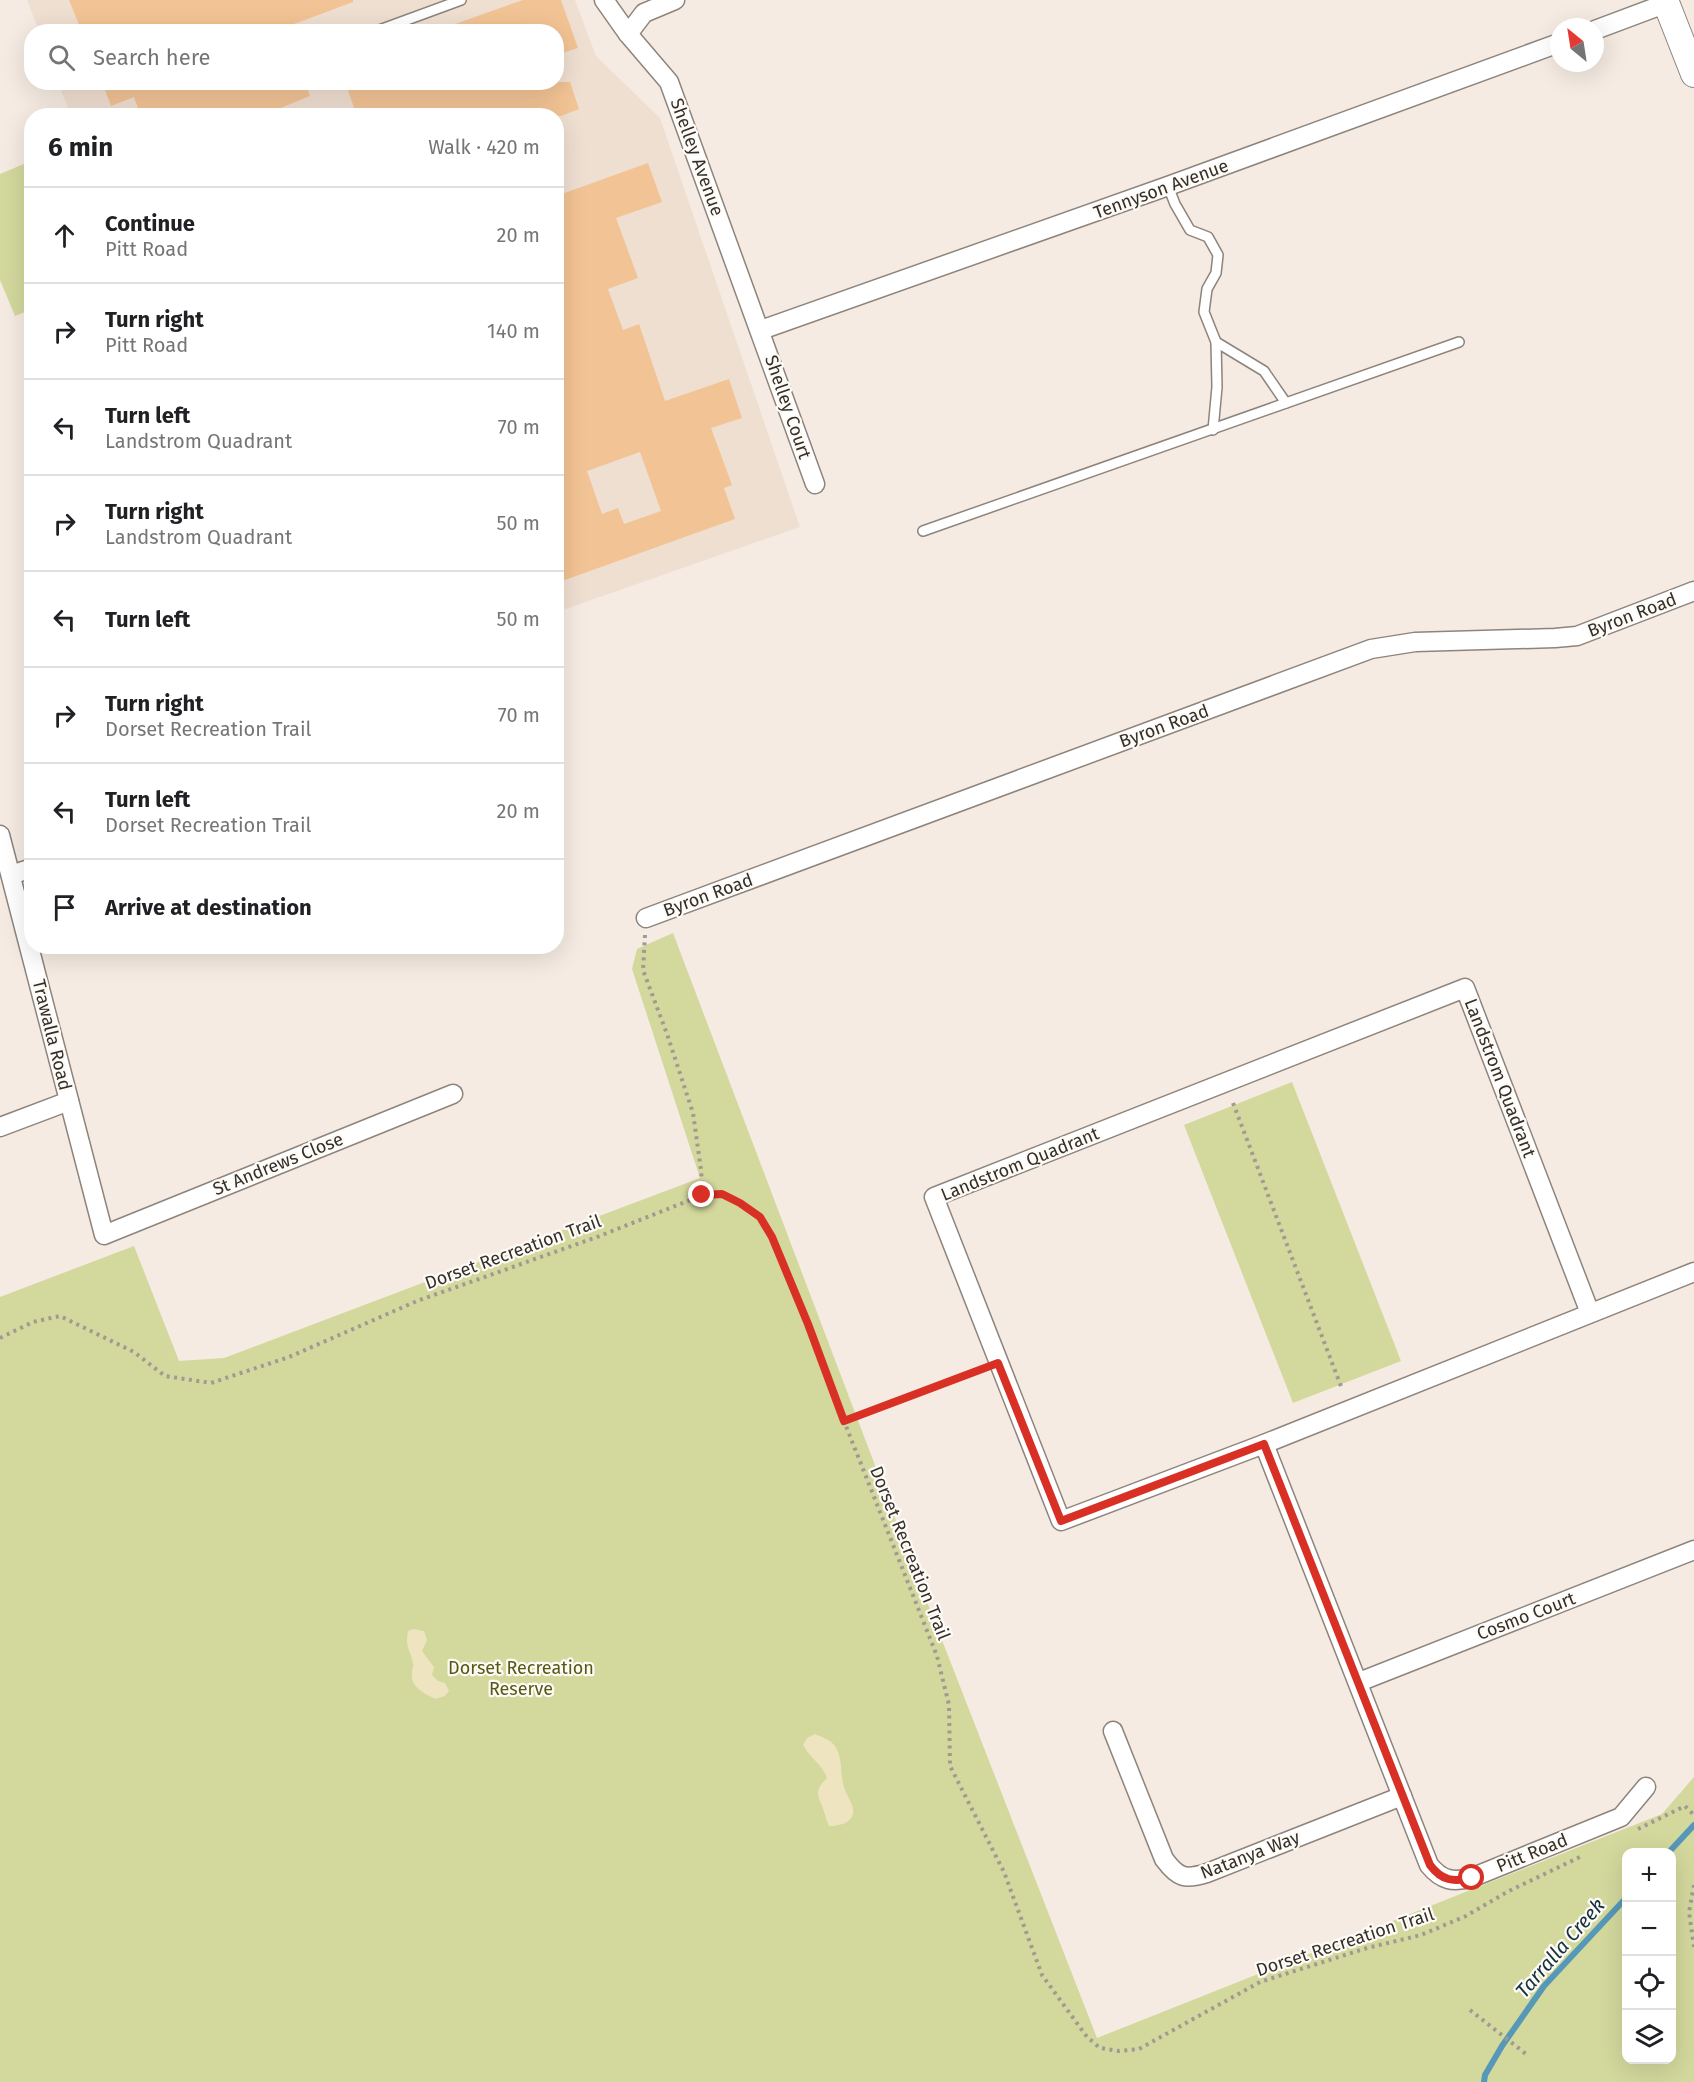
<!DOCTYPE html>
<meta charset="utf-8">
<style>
:root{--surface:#fff;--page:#f2f2f2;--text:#202124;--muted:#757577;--line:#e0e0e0}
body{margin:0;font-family:"Fira Sans",sans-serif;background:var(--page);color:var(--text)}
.controls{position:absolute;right:18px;bottom:18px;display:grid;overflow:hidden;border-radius:12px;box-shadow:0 6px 24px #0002}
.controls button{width:54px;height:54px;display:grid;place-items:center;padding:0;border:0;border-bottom:2px solid var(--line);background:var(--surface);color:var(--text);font:30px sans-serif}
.compass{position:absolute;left:1550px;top:18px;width:54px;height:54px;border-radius:50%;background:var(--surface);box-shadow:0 6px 24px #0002;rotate:330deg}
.stop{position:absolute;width:18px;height:18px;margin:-14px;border:4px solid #d93025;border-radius:50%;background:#fff}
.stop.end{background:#d93025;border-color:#fff;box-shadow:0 2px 6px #0008}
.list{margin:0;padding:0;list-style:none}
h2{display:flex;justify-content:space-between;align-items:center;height:78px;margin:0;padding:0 24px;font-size:26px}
h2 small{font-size:20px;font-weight:400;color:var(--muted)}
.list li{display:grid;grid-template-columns:39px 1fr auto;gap:18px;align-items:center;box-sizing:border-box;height:96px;padding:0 24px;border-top:2px solid var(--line)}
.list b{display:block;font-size:22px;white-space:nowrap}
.list p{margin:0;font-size:20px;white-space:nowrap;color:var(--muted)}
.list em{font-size:20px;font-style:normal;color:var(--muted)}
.icon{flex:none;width:33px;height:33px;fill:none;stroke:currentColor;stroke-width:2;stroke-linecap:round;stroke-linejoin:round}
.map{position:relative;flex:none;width:1694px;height:2082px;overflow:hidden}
.search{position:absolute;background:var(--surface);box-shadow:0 6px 24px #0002;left:24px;top:24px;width:540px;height:66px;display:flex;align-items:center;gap:15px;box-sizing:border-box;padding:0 21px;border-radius:24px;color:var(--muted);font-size:22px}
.panel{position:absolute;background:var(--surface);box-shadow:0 6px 24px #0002;left:24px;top:108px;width:540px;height:846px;border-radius:24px}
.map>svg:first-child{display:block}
.built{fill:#efdfd1}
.green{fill:#d3d89d;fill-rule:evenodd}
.sand{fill:#eee4bf}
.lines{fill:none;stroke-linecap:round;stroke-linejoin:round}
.stream{stroke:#5698b7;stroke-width:6}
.building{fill:#f2c394;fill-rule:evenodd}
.service-casing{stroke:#8d847c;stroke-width:12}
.minor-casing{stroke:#8d847c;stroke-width:21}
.secondary-casing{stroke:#8d847c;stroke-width:28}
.path{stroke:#a19a93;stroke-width:4;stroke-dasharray:3 4.5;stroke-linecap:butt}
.service{stroke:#fff;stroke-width:9}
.minor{stroke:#fff;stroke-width:18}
.secondary{stroke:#fff;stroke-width:26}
.route{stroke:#d93025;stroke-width:8}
.labels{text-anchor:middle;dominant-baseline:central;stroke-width:4.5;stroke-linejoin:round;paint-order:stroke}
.street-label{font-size:18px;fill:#332f2b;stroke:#fefaf6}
.park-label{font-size:18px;fill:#565913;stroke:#fefaf6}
.water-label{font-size:20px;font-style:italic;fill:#12313f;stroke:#fefaf6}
</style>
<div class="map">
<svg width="1694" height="2082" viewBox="0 0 1694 2082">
<rect width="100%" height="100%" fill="#f5ebe2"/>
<polygon class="built" points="27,0 575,0 596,56 660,118 800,527 557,612 556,116 71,115 58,83 556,82 556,32 39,31"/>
<g class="green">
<polygon points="31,161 31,328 25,312 15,316 0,280 0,174"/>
<path d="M673,933L917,1576L1097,2038L1662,1814L1694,1777V2082H0V1297L134,1246L179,1361L224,1358L700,1178L632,969L637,949ZM1626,1852H1672V2060H1626Z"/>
<polygon points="1292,1082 1401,1361 1293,1403 1184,1125"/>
</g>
<g class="sand">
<path d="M413,1629L424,1631L427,1640L422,1651L434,1667L432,1675L438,1681L445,1683L449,1691L445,1696L435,1699C424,1693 410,1687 412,1673C412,1668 414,1668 413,1663C410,1648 405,1649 408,1631Z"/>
<path d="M815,1734C822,1737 831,1740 835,1746C843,1758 840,1774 844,1787C846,1795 855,1806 853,1814C850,1824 838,1826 829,1826C826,1820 825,1813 822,1806C816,1793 816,1789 827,1778C822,1764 810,1758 803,1745L807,1738Z"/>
</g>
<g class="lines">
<g class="stream">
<polyline points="1669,1852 1694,1825"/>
<polyline points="1484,2082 1485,2075 1502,2046 1544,1986 1626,1898"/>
</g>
</g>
<g class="building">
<polygon points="69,0 353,0 353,2 294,24 297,32 82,32"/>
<polygon points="523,0 561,0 578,48 556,55 556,32 441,32 441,29"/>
<polygon points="102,82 305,82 310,96 261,116 141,116 134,97 111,106"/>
<polygon points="345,82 570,82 579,109 561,116 357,116"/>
<path d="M648,163L662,202L616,218L638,278L608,289L623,330L639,324L665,401L729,379L742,418L711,428L732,485L724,488L735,519L562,581L556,566V196ZM640,452L661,511L624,524L618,508L602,514L587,471Z"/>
</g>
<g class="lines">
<g class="service-casing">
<g id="service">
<polyline points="374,32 461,0"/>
<polyline points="1168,186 1175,204 1190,230 1208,237 1218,255 1216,273 1207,289 1204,312 1216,342 1217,387 1213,430"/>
<polyline points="1216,342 1264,371 1286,403"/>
<polyline points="923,531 1459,342"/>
</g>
</g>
<g class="minor-casing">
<g id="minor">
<polyline points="604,0 628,34 669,82 815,484"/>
<polyline points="1595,30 1667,3"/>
<polyline points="628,34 644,13 675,0"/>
<polyline points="761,330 1168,186 1559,43"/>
<polyline points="0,835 104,1235 453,1094"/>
<polyline points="11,875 32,868"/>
<polyline points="646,918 1371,649 1415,642 1555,638 1577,636 1694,591"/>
<polyline points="0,1127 69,1101"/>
<polyline points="1590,1313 1465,988 934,1197 1061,1521 1264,1444 1694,1272"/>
<path d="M1264,1444L1429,1865C1442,1881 1453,1882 1471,1878L1621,1817L1646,1787"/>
<polyline points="1359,1682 1694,1550"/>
<path d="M1113,1731L1164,1859C1178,1878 1185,1880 1207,1873L1402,1796"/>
</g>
</g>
<g class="secondary-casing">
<polyline id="secondary" points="1665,0 1694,74"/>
</g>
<g class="path">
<polyline points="645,935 643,970 667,1034 693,1113 701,1170 703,1195"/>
<polyline points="1233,1103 1342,1389"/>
<polyline points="0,1338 33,1322 60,1316 134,1352 165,1376 211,1383 289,1357 417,1301 597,1237 703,1195 722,1194 740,1203 760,1217 772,1237 808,1324 844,1421 937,1656 949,1705 950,1766 1004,1872 1042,1975 1087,2037 1100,2048 1119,2051 1139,2049 1260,1982 1367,1948 1421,1935 1466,1916 1507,1892 1582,1856"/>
<polyline points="844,1421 983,1368"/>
<polyline points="1638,1829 1685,1806 1694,1815"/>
<polyline points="1694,1885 1689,1912 1694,1947"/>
<polyline points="1470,2010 1526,2054"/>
</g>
<use href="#service" class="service"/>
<use href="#minor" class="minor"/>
<use href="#secondary" class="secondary"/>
</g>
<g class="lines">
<path class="route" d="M702,1195L722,1194L740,1203L760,1217L772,1237L808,1324L844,1421L998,1363L1061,1521L1264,1444L1430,1865C1442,1881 1453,1882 1472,1878"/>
</g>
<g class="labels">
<g class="street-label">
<text transform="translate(697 157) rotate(70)">Shelley Avenue</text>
<text transform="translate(1161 189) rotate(-20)">Tennyson Avenue</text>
<text transform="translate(788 407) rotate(71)">Shelley Court</text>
<text transform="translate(1632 615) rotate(-21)">Byron Road</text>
<text transform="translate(1164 726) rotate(-20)">Byron Road</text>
<text transform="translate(708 895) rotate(-20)">Byron Road</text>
<text transform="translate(52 1035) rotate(76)">Trawalla Road</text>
<text transform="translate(1500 1078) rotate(69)">Landstrom Quadrant</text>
<text transform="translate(278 1164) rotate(-22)">St Andrews Close</text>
<text transform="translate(1020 1164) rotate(-22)">Landstrom Quadrant</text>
<text transform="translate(513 1252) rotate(-20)">Dorset Recreation Trail</text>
<text transform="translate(910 1553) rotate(68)">Dorset Recreation Trail</text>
<text transform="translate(1526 1616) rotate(-21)">Cosmo Court</text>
<text transform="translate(1532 1853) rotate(-22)">Pitt Road</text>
<text transform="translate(1250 1855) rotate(-21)">Natanya Way</text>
<text transform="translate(1345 1942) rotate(-18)">Dorset Recreation Trail</text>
</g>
<g class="park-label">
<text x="521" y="1668">Dorset Recreation<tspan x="521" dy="21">Reserve</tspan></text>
</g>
<g class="water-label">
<text transform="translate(1560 1948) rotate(-49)">Tarralla Creek</text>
</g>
</g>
</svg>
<div class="controls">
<button>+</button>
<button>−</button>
<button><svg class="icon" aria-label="locate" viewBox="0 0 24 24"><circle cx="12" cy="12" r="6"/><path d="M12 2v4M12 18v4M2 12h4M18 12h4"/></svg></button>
<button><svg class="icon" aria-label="layers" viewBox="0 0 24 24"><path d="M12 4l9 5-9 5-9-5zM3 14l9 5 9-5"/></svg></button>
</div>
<svg class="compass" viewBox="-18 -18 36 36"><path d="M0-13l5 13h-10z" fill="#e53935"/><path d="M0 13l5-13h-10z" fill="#757577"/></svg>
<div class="stop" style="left:1472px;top:1878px"></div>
<div class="stop end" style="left:702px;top:1195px"></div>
<div class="search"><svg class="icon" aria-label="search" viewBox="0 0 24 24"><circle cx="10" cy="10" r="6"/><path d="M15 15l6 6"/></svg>Search here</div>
<section class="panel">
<h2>6 min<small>Walk · 420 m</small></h2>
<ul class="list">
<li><svg class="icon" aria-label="ahead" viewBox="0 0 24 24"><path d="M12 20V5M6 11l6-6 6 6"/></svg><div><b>Continue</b><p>Pitt Road</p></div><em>20 m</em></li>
<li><svg class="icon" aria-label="right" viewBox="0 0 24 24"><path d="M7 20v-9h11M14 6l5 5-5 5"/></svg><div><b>Turn right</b><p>Pitt Road</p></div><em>140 m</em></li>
<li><svg class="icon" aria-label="left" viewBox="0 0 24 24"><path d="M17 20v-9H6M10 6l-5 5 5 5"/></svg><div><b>Turn left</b><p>Landstrom Quadrant</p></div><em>70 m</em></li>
<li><svg class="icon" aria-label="right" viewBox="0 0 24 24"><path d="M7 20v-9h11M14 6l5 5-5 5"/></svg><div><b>Turn right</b><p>Landstrom Quadrant</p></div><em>50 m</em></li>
<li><svg class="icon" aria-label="left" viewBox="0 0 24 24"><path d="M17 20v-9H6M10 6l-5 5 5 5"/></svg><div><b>Turn left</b></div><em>50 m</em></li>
<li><svg class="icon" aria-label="right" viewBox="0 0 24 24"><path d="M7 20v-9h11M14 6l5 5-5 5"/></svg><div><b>Turn right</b><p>Dorset Recreation Trail</p></div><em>70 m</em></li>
<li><svg class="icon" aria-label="left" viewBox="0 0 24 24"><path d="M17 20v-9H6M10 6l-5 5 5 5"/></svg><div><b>Turn left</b><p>Dorset Recreation Trail</p></div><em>20 m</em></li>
<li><svg class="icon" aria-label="arrive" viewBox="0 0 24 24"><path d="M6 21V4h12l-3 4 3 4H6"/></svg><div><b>Arrive at destination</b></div></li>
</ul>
</section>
</div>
